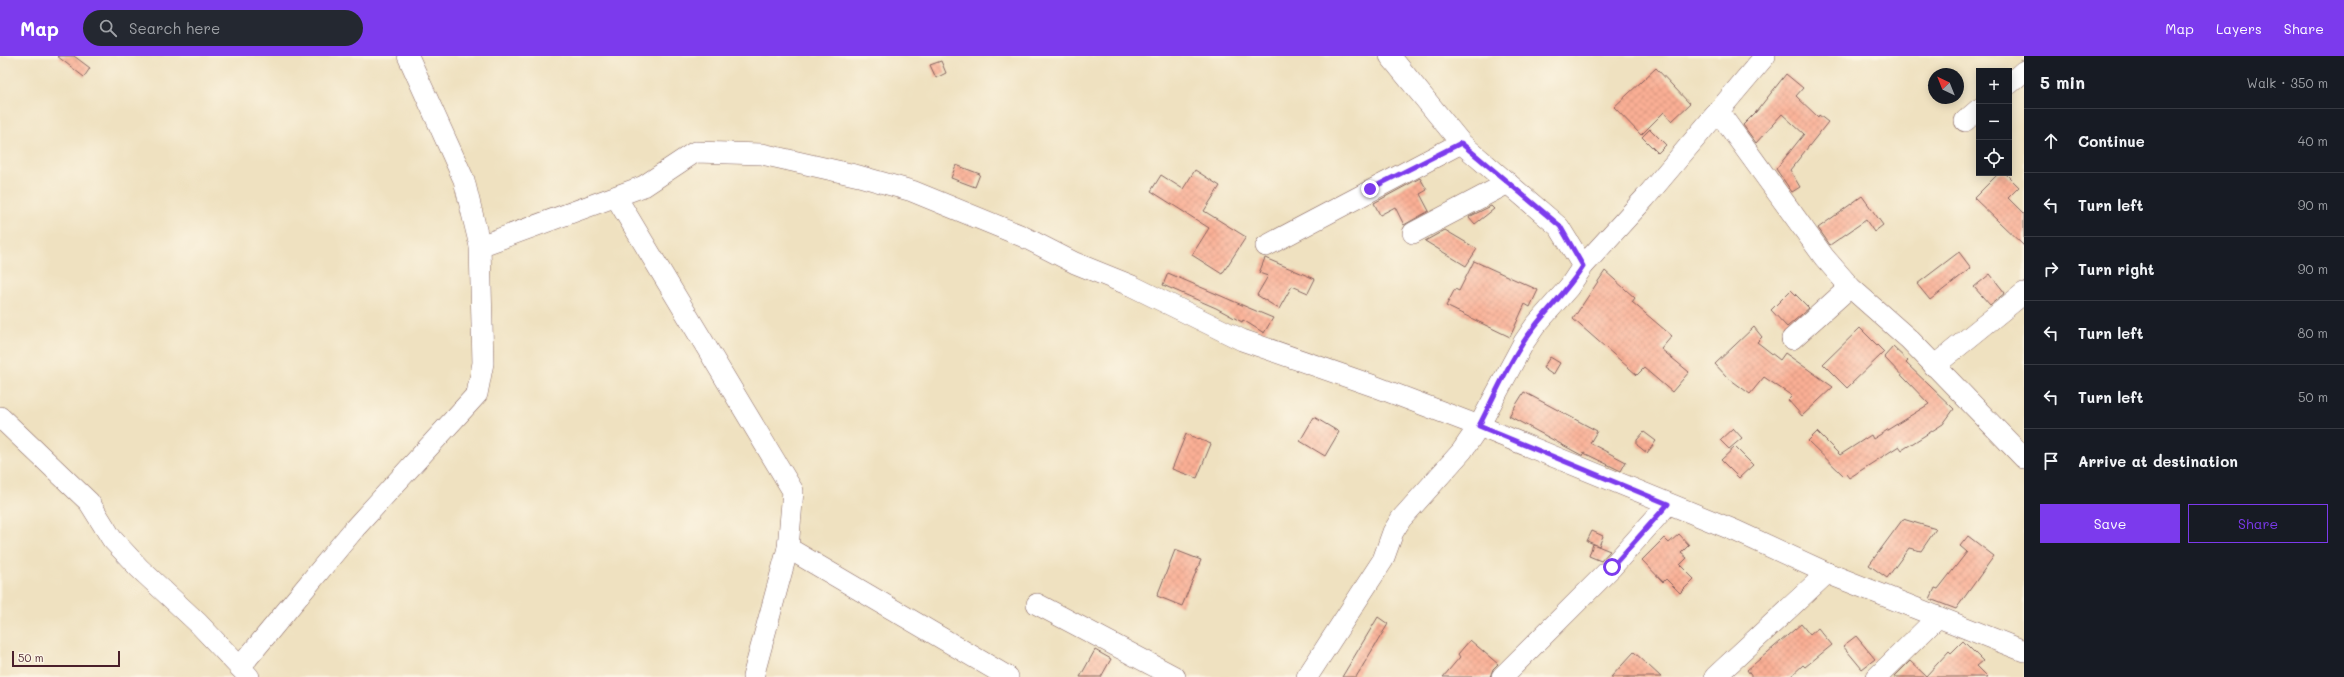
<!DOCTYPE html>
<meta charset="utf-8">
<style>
:root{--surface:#171b24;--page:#242831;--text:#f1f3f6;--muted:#9ea1a6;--line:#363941;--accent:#7c3aed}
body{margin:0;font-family:Mali,sans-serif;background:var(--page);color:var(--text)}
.controls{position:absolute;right:12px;top:12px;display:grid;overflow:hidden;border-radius:0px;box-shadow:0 2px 10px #0003}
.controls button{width:36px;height:36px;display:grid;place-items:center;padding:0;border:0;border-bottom:1px solid var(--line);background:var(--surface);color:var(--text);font:20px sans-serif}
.compass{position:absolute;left:1928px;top:12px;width:36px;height:36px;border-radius:50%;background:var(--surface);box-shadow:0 2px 10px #0003;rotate:317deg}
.scale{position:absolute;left:12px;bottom:10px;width:108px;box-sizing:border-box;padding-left:4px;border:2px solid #4a1f2b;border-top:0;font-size:11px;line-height:14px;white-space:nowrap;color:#4a1f2b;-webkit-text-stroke:3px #fcf5e5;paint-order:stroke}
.stop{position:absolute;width:12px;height:12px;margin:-9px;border:3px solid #7c3aed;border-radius:50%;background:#fff}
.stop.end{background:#7c3aed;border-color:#fff;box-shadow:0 1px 4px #0008}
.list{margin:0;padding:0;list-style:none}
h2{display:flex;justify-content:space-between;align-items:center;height:52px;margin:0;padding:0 16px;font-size:17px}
h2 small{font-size:13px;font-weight:400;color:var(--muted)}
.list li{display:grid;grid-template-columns:26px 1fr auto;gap:12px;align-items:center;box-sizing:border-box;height:64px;padding:0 16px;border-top:1px solid var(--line)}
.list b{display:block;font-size:15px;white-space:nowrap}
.list em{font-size:13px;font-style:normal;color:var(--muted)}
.actions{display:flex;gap:8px;padding:12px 16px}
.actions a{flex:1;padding:9px 0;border:1px solid var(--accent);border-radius:0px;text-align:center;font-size:14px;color:var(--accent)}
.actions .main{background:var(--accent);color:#fff}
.icon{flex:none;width:22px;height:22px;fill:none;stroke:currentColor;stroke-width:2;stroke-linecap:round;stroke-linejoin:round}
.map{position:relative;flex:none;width:2024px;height:621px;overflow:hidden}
header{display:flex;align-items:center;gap:24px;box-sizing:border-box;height:56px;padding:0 20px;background:var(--accent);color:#fff}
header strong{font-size:19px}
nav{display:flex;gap:22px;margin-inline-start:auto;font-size:14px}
.search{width:280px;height:36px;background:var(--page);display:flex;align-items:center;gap:10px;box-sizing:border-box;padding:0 14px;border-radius:22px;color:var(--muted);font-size:15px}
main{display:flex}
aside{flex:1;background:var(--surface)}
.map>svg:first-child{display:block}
.building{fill:url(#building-cross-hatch)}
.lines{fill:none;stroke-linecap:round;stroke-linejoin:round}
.minor-casing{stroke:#84635f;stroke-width:22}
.minor{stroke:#fff;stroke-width:21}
.route{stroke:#7c3aed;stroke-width:5}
</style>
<header>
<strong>Map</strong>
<div class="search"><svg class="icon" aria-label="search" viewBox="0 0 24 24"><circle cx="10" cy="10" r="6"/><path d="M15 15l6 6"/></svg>Search here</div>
<nav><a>Map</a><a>Layers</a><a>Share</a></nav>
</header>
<main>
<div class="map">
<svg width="2024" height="621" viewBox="0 0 2024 621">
<defs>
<pattern id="building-cross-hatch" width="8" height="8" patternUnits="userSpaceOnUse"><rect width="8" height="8" fill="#faaf94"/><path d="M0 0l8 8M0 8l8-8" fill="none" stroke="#d89680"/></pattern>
</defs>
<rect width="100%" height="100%" fill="#fcf5e5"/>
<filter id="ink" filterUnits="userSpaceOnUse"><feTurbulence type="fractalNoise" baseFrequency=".025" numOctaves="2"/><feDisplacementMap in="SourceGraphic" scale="8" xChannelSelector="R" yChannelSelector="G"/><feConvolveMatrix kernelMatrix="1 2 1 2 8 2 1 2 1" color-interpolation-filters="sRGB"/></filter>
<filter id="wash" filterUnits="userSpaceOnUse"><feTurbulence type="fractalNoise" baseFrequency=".012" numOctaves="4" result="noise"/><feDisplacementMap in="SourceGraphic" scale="16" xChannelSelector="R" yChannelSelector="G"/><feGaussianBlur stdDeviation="0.9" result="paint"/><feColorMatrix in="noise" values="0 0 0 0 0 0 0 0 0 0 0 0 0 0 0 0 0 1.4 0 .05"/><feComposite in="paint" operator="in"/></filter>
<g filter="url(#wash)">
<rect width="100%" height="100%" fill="#efe1c0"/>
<g id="blocks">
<g class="building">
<polygon points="57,0 74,0 90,12 84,21"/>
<polygon points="941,5 946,17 936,22 930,9"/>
<polygon points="1656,12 1690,48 1672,65 1664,56 1641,79 1614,51"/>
<polygon points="1786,18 1803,32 1796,40 1818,61 1819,59 1828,66 1790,114 1800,131 1792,136 1776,113 1804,78 1782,58 1756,87 1743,69 1756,56"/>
<polygon points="1650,73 1666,89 1658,97 1642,81"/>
<polygon points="956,109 980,118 975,131 951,122"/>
<polygon points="1195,114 1220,130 1204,155 1246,181 1222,218 1192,199 1209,172 1151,135 1161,119 1183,133"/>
<polygon points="1999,117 2005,117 2019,131 2008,142 2024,158 2024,190 1974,142"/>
<polygon points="1420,122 1427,134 1420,138 1429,155 1404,169 1395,151 1380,159 1374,147"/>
<polygon points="1862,140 1883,169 1874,176 1866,164 1830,189 1818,172"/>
<polygon points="1491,150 1494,153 1475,168 1469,161"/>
<polygon points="1445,174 1477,193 1466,210 1425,185"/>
<polygon points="1959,196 1971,212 1930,244 1917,228"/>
<polygon points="1265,202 1315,223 1308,237 1292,230 1279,253 1257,239 1268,220 1259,217"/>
<polygon points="1474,205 1538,234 1530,251 1525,248 1510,281 1446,250 1455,233 1459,235"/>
<polygon points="1605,215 1635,242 1632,246 1672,280 1661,293 1689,316 1672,336 1644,312 1637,319 1573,263"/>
<polygon points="1168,217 1249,252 1273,262 1264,277 1243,264 1242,266 1216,252 1163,229"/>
<polygon points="1990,218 2005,237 1990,249 1974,231"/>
<polygon points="1791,234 1809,252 1787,271 1771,254"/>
<polygon points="1754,271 1762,281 1757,286 1780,304 1785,297 1833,331 1802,360 1788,344 1792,340 1764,321 1750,338 1727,321 1715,308"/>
<polygon points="1860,272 1884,296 1847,332 1823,308"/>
<polygon points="1893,291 1908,305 1906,307 1954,353 1943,368 1902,394 1899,390 1849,422 1846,418 1844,420 1808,385 1817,376 1840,399 1871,379 1873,383 1929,348 1884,301"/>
<polygon points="1550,301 1560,307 1553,319 1543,312"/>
<polygon points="1524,336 1597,375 1590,387 1626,406 1621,415 1584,397 1583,400 1509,360"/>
<polygon points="1314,361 1339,376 1325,400 1300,385"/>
<polygon points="1733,372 1742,382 1729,393 1720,384"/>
<polygon points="1644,376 1656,385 1647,397 1637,389 1637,384"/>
<polygon points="1186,378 1211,388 1197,422 1172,413"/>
<polygon points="1735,391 1753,409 1739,422 1721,404"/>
<polygon points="1903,463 1936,473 1921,495 1909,492 1887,522 1869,509"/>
<polygon points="1592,475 1603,480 1599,490 1587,485"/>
<polygon points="1679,478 1689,489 1681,497 1687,502 1680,509 1694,523 1680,537 1666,523 1663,526 1642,504 1664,482 1669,487"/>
<polygon points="1968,480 1994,500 1956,553 1930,543 1935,532 1938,533 1967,496 1960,490"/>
<polygon points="1593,488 1610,495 1601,505 1589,500"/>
<polygon points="1175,494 1201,504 1182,550 1157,540"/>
<polygon points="1378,561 1388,568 1356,621 1342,621"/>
<polygon points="1801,568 1810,579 1818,572 1832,589 1805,611 1803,609 1790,621 1752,621 1747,614"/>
<polygon points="1856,580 1875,603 1862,613 1843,590"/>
<polygon points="1470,584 1498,608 1493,613 1490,621 1443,621 1460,601 1458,598"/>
<polygon points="1963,585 1983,605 1977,610 1988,621 1894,621 1910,605 1926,620 1949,595 1951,597"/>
<polygon points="1095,594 1111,603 1101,621 1080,621"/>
<polygon points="1634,596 1661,621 1611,621"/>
</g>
</g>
</g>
<g filter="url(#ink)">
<use href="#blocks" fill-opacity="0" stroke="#84635f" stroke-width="1"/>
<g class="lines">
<g class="minor-casing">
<g id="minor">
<polyline points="1390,0 1461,87 1559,171 1583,210"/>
<polyline points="2009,28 2024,15"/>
<polyline points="1718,55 1824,201 1850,231 1910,284 2024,402"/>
<polyline points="1965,65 1979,53"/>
<polyline points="616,141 793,435 788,492 753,621"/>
<polyline points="1413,177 1508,127"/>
<polyline points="480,190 644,130 695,96 762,98 859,120 912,135 1022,180 1075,207 1132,230 1242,284 1374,330 1479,370 1736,475 1827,517 2024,595"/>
<polyline points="1266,190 1461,87"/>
<polyline points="1792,283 1850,231"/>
<polyline points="1934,310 2024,237"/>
<polyline points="0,361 89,446 112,483 139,512 198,567 249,621"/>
<polyline points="788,492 1008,621"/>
<polyline points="1037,548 1175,621"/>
<polyline points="240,611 355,472 477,338 483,307 480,190 464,124 408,0"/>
<polyline points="1307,621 1383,504 1393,476 1401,463 1462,395 1479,370 1524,286 1535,270 1569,231 1583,210 1645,142 1765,0"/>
<polyline points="1502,621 1612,511 1668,448"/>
<polyline points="1715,621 1827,517"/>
<polyline points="1877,621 1938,561"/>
</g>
</g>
<use href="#minor" class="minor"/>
</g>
</g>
<g class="lines" filter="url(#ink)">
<path class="route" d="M1370,133L1461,87L1560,170L1583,210C1569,232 1551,250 1535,270C1512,299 1496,337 1479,370L1668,448L1612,511"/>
</g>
</svg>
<div class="controls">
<button>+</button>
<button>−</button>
<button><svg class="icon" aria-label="locate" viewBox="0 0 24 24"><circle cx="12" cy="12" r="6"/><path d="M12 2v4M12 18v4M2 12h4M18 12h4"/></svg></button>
</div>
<svg class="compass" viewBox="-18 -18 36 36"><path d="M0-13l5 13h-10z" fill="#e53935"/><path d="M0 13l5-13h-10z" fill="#9ea1a6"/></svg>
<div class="scale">50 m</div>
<div class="stop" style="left:1612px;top:511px"></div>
<div class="stop end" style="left:1370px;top:133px"></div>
</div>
<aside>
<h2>5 min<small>Walk · 350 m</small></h2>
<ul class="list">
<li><svg class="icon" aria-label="ahead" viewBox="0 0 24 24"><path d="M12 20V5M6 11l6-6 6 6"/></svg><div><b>Continue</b></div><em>40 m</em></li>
<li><svg class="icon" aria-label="left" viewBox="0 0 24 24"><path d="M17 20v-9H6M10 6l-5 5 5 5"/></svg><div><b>Turn left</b></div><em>90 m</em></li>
<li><svg class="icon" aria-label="right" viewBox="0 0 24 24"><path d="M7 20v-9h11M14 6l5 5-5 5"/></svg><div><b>Turn right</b></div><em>90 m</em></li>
<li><svg class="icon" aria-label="left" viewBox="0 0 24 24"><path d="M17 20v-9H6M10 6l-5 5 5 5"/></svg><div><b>Turn left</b></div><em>80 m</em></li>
<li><svg class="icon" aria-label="left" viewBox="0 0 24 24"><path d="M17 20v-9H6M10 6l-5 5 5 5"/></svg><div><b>Turn left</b></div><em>50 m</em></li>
<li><svg class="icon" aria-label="arrive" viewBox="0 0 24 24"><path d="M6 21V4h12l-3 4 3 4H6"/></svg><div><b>Arrive at destination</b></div></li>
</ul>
<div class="actions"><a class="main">Save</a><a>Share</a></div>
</aside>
</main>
